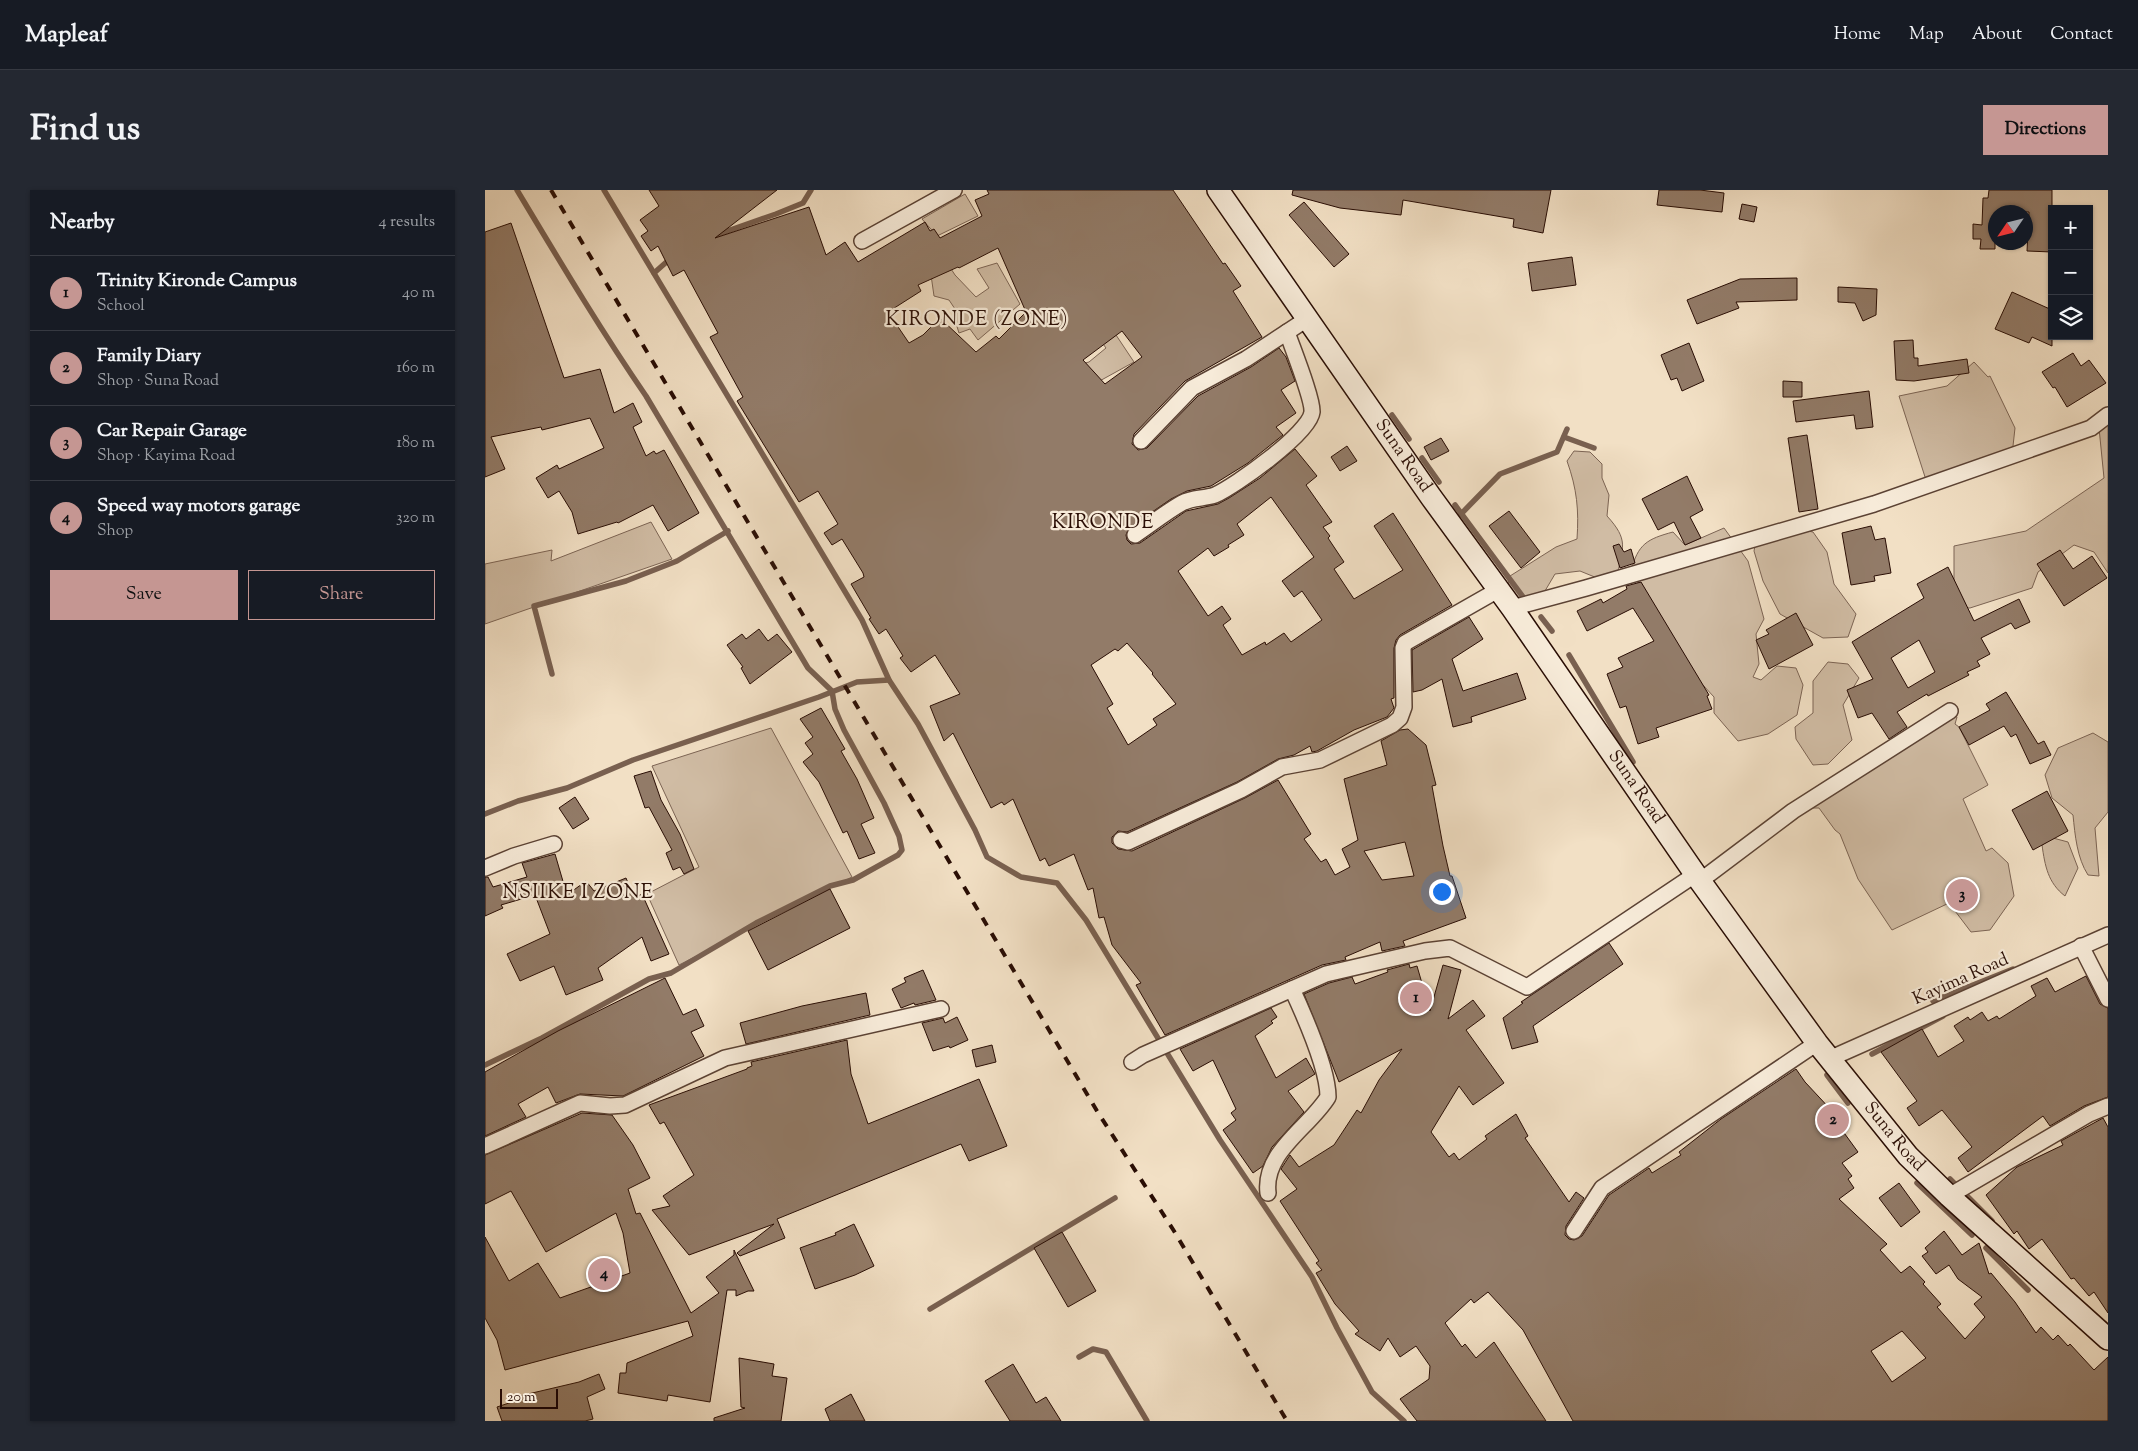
<!DOCTYPE html>
<meta charset="utf-8">
<style>
:root{--surface:#171b24;--page:#242831;--text:#f1f3f6;--muted:#9ea1a6;--line:#363941;--accent:#c59692}
body{margin:0;font-family:"Sorts Mill Goudy",serif;background:var(--page);color:var(--text)}
.controls{position:absolute;right:15px;top:15px;display:grid;overflow:hidden;border-radius:0px;box-shadow:0 1px 4px #0004}
.controls button{width:45px;height:45px;display:grid;place-items:center;padding:0;border:0;border-bottom:1px solid var(--line);background:var(--surface);color:var(--text);font:25px sans-serif}
.compass{position:absolute;left:1503px;top:15px;width:45px;height:45px;border-radius:50%;background:var(--surface);box-shadow:0 1px 4px #0004;rotate:235deg}
.scale{position:absolute;left:15px;bottom:12px;width:58px;box-sizing:border-box;padding-left:5px;border:2px solid #290d04;border-top:0;font-size:14px;line-height:18px;white-space:nowrap;color:#290d04;-webkit-text-stroke:4px #f7ebd9;paint-order:stroke}
.you{position:absolute;left:956px;top:701px;width:18px;height:18px;margin:-12px;border:4px solid #fff;border-radius:50%;background:#1a73e8;box-shadow:0 0 0 8px #1a73e833}
.badge{display:grid;place-items:center;width:32px;height:32px;border-radius:50%;background:var(--accent);color:#111;font-size:16px;font-weight:700}
.pin{position:absolute;translate:-50% -50%;border:2px solid #fff;box-shadow:0 1px 5px #0006}
.list{margin:0;padding:0;list-style:none}
h2{display:flex;justify-content:space-between;align-items:center;height:65px;margin:0;padding:0 20px;font-size:21px}
h2 small{font-size:16px;font-weight:400;color:var(--muted)}
.list li{display:grid;grid-template-columns:32px 1fr auto;gap:15px;align-items:center;box-sizing:border-box;height:75px;padding:0 20px;border-top:1px solid var(--line)}
.list b{display:block;font-size:19px;white-space:nowrap}
.list p{margin:0;font-size:16px;white-space:nowrap;color:var(--muted)}
.list em{font-size:16px;font-style:normal;color:var(--muted)}
.actions{display:flex;gap:10px;padding:15px 20px}
.actions a{flex:1;padding:11px 0;border:1px solid var(--accent);border-radius:0px;text-align:center;font-size:18px;color:var(--accent)}
.actions .main{background:var(--accent);color:#111}
.icon{flex:none;width:28px;height:28px;fill:none;stroke:currentColor;stroke-width:2;stroke-linecap:round;stroke-linejoin:round}
.map{position:relative;flex:none;width:1623px;height:1231px;overflow:hidden;border-radius:0px}
header{display:flex;align-items:center;gap:30px;box-sizing:border-box;height:70px;padding:0 25px;background:var(--surface);border-bottom:1px solid var(--line)}
header strong{font-size:24px}
nav{display:flex;gap:28px;margin-inline-start:auto;font-size:18px}
.intro{display:flex;align-items:center;justify-content:space-between;box-sizing:border-box;height:120px;padding:0 30px}
h1{margin:0;font-size:35px}
.button{padding:12px 22px;border-radius:0px;background:var(--accent);color:#111;font-size:18px;font-weight:700}
main{display:flex;gap:30px;padding:0 30px}
aside{flex:1;background:var(--surface);border-radius:0px;box-shadow:0 1px 4px #0004}
.map>svg:first-child{display:block}
.green{fill:#d0bca4;stroke:#7c6454}
.lines{fill:none;stroke-linecap:round;stroke-linejoin:round}
.stream{stroke:#796050;stroke-width:5.5}
.building{fill:#927b68;stroke:#290d04;fill-rule:evenodd}
.street-casing{stroke:#5b4234;stroke-width:18}
.secondary-casing{stroke:#290d04;stroke-width:24}
.street{stroke:#f7ebd9;stroke-width:15}
.secondary{stroke:#f7ebd9;stroke-width:21}
.rail{stroke:#290d04;stroke-width:4;stroke-dasharray:9 9;stroke-linecap:butt}
.labels{text-anchor:middle;dominant-baseline:central;stroke-width:4.5;stroke-linejoin:round;paint-order:stroke}
.street-label{font-size:18px;fill:#290d04;stroke:#f7ebd9}
.quarter-label{font-size:20px;letter-spacing:1px;fill:#290d04;stroke:#f7ebd9}
</style>
<header>
<strong>Mapleaf</strong>
<nav><a>Home</a><a>Map</a><a>About</a><a>Contact</a></nav>
</header>
<div class="intro"><h1>Find us</h1><a class="button">Directions</a></div>
<main>
<aside>
<h2>Nearby<small>4 results</small></h2>
<ul class="list">
<li><span class="badge">1</span><div><b>Trinity Kironde Campus</b><p>School</p></div><em>40 m</em></li>
<li><span class="badge">2</span><div><b>Family Diary</b><p>Shop · Suna Road</p></div><em>160 m</em></li>
<li><span class="badge">3</span><div><b>Car Repair Garage</b><p>Shop · Kayima Road</p></div><em>180 m</em></li>
<li><span class="badge">4</span><div><b>Speed way motors garage</b><p>Shop</p></div><em>320 m</em></li>
</ul>
<div class="actions"><a class="main">Save</a><a>Share</a></div>
</aside>
<div class="map">
<svg width="1623" height="1231" viewBox="0 0 1623 1231">
<rect width="100%" height="100%" fill="#f2e0c5"/>
<filter id="stains"><feTurbulence type="fractalNoise" baseFrequency=".004" numOctaves="4"/><feColorMatrix values="0 0 0 0 .2 0 0 0 0 .09 0 0 0 0 .02 0 0 0 .5 -.17"/></filter>
<radialGradient id="worn" r=".72"><stop offset=".6" stop-color="#630" stop-opacity="0"/><stop offset="1" stop-color="#630" stop-opacity=".3"/></radialGradient>
<g class="green">
<polygon points="480,4 493,26 452,46 437,29"/>
<polygon points="459,68 470,85 491,107 504,98 492,79 512,73 535,114 493,150 485,139 474,143 469,127 470,119 464,110 449,106 445,78"/>
<polygon points="627,139 649,172 611,193 600,173 604,172 621,158 613,147"/>
<polygon points="1489,172 1503,187 1505,186 1530,238 1528,256 1521,262 1441,290 1414,206 1462,196"/>
<polygon points="1623,229 1623,383 1609,362 1589,355 1553,382 1547,398 1485,418 1469,417 1469,356 1541,341 1619,288 1614,238"/>
<path d="M1089,261L1105,262L1117,274V288L1124,305L1122,326C1144,350 1138,357 1132,386L1117,390L1095,381L1070,384L1057,406L1036,413L1022,397L1025,386L1071,357L1092,349C1094,320 1092,299 1082,271Z"/>
<polygon points="166,332 187,369 0,434 0,374 67,360 66,371"/>
<polygon points="1292,335 1328,342 1342,362 1349,394 1371,424 1363,447 1338,448 1295,424 1278,391 1269,361 1273,341"/>
<path d="M1239,338L1263,371L1279,429L1271,444L1274,474L1268,487L1276,490L1292,476L1311,478L1318,495L1312,525L1283,544L1253,551L1229,523V507L1205,481L1146,381C1153,354 1162,349 1188,342L1200,355Z"/>
<polygon points="1343,472 1363,474 1374,488 1358,515 1367,550 1343,574 1328,575 1311,549 1310,537 1328,523 1328,491"/>
<polygon points="1466,525 1472,527 1470,534 1474,537 1503,595 1478,609 1501,661 1507,658 1523,673 1529,706 1505,740 1486,742 1464,713 1407,740 1373,689 1355,644 1350,640 1334,618 1323,618"/>
<polygon points="286,538 367,687 194,775 162,704 214,677 167,576"/>
<path d="M1608,543L1623,552V622L1610,638L1614,686L1603,685C1592,668 1590,645 1588,625L1567,608L1560,585L1573,558Z"/>
<path d="M1568,648L1583,652L1593,678L1580,706C1563,693 1560,676 1557,655Z"/>
</g>
<g class="lines">
<g class="stream">
<polyline points="119,0 377,430 404,490 433,534 490,640 502,667 536,687 572,693 601,730 735,950 827,1087 852,1138 887,1202 919,1231"/>
<polyline points="231,45 291,24 318,13 326,0"/>
<polyline points="169,83 186,68"/>
<polyline points="907,225 924,249"/>
<polyline points="1079,247 1109,258"/>
<polyline points="937,268 954,292"/>
<polyline points="970,315 1038,407"/>
<polyline points="976,324 1015,284 1072,262 1082,239"/>
<polyline points="1056,427 1067,441"/>
<polyline points="1084,465 1148,572"/>
<polyline points="67,484 49,416 141,391 192,371 243,341"/>
<polyline points="0,624 33,611 82,598 148,570 334,507 372,492 404,490"/>
<polyline points="1448,811 1528,779"/>
<polyline points="1387,864 1458,826"/>
<path d="M0,875L57,848L164,789L186,783L271,733L345,696L368,690L413,665L417,660L414,646L399,613L359,540L350,519L347,501L323,478L161,206C115,139 74,70 32,0"/>
<polyline points="1342,885 1363,913"/>
<polyline points="1465,989 1507,1031"/>
<polyline points="1432,993 1487,1045"/>
<polyline points="1501,1058 1543,1100"/>
<polyline points="445,1119 630,1008"/>
<polyline points="594,1167 608,1159 621,1162 662,1231"/>
</g>
</g>
<g class="building">
<path d="M164,0H292L230,48L324,17L341,65L360,52L373,72L440,32L445,41L449,39L455,48L497,26L490,10L504,4L502,0H688L738,74L740,73L756,96L748,101L777,147L700,191L649,244L647,254L653,260L662,258L713,206L766,177L794,158L801,167L810,191L796,200L811,223L791,237L798,245L763,273L726,296L702,301L686,309L644,338L641,345L642,350L646,354L655,353L701,321L733,314L744,308L775,288L810,259L832,286L821,295L847,332L838,337L845,346L843,348L859,372L849,379L869,409L918,380L889,336L908,323L967,415L915,445L911,450L909,458V508L906,509L909,518L902,527L869,540L832,561L827,562L825,556L809,565L793,569L752,592L642,642L633,641L627,647V653L633,659L647,661L760,608L793,590L826,644L819,649L836,672L841,669L850,685L865,677L857,659L873,650L859,589L902,575L896,551L915,540L923,539L941,555L951,595L947,596L958,656L965,686H967L981,728L918,751L920,756L897,761L895,752L860,767L861,770L837,775L680,845L651,795L656,793L627,755L619,727L614,728L608,698L603,700L589,664L564,676L560,668L555,671L528,609L519,615L517,612L506,618L468,543L459,551L445,516L475,504L450,465L426,482L415,468L418,466L401,439L394,444L384,429L386,428L366,394L379,387L378,383L357,349L347,355L339,343L353,334L333,301L314,312L252,211L258,207L225,147L233,143L199,80L188,86L173,56L166,61L156,46L163,41L155,30L174,16ZM513,58L541,122L514,149L511,146L491,162L455,128L438,145L424,153L403,122L436,101L433,95L473,77L474,78ZM637,141L657,167L620,194L598,170ZM786,307L829,367L797,391L809,407L817,401L837,430L806,452L799,443L781,455L780,452L757,465L738,435L746,429L737,416L723,426L693,381L723,358L729,366L744,357L743,355L759,345L752,334ZM642,453L668,483L667,484L691,514L668,529L672,535L643,555L622,518L628,514L606,475L630,459L633,461ZM920,652L929,686L897,690L879,661Z"/>
<polygon points="808,0 1066,0 1058,43 1028,37 1029,29 918,10 916,25 855,18 807,5"/>
<polygon points="1174,0 1215,0 1239,3 1237,22 1172,15"/>
<polygon points="1504,0 1567,0 1567,62 1542,61 1544,22 1510,22 1510,59 1495,59 1496,49 1488,49 1488,34 1497,35 1498,8 1503,8"/>
<polygon points="819,12 864,64 849,77 804,25"/>
<polygon points="1257,14 1272,17 1269,32 1254,29"/>
<polygon points="26,33 79,188 115,179 129,223 148,213 157,232 148,237 161,266 169,261 171,264 179,260 214,323 183,341 168,315 133,333 132,332 93,344 87,322 74,301 63,308 51,288 72,275 74,279 119,258 105,228 57,240 56,237 6,247 20,279 0,287 0,42"/>
<polygon points="1087,67 1091,95 1047,101 1043,73"/>
<polygon points="1312,88 1312,110 1251,112 1254,118 1212,134 1202,110 1255,89"/>
<polygon points="1353,97 1392,99 1391,125 1378,131 1370,113 1353,112"/>
<polygon points="1527,102 1567,120 1567,156 1547,147 1544,153 1510,139"/>
<polygon points="1428,150 1429,168 1433,168 1433,176 1482,169 1484,183 1429,191 1411,190 1409,151"/>
<polygon points="1204,153 1219,191 1197,201 1192,188 1186,190 1176,165"/>
<polygon points="1588,163 1596,176 1604,170 1621,193 1582,217 1570,197 1568,198 1557,182"/>
<polygon points="1298,191 1317,192 1317,207 1298,207"/>
<polygon points="1384,201 1388,237 1371,239 1369,225 1311,232 1308,211"/>
<polygon points="1322,245 1333,319 1314,322 1303,248"/>
<polygon points="956,248 964,261 946,270 939,257"/>
<polygon points="862,256 872,271 855,281 846,267"/>
<polygon points="1202,286 1218,320 1205,327 1216,348 1200,355 1189,332 1173,340 1157,309"/>
<polygon points="1024,321 1055,362 1036,378 1004,336"/>
<polygon points="1386,336 1390,350 1400,348 1406,383 1389,386 1390,391 1366,395 1357,343"/>
<polygon points="1134,354 1139,362 1146,359 1150,373 1135,378 1128,356"/>
<polygon points="1575,360 1588,379 1607,366 1622,388 1579,416 1552,374"/>
<path d="M1463,377L1489,431L1534,409L1545,432L1530,439L1526,433L1496,448L1505,464L1492,471L1495,476L1482,482L1484,485L1443,506L1442,504L1412,522L1422,537L1404,549L1387,523L1373,528L1362,500L1388,489L1367,452L1439,408L1432,394ZM1434,450L1450,482L1423,498L1406,468Z"/>
<polygon points="1156,392 1224,505 1222,506 1227,519 1171,538 1174,547 1153,554 1141,516 1135,518 1122,484 1138,477 1133,468 1169,451 1148,418 1102,441 1092,421 1116,409 1118,413 1142,399 1141,396"/>
<polygon points="1311,423 1328,455 1284,479 1271,450 1284,444 1281,440"/>
<polygon points="984,427 998,449 967,469 978,501 1032,483 1041,509 986,527 987,532 968,537 957,489 937,500 928,502 927,460"/>
<polygon points="274,439 283,451 292,444 307,462 265,494 256,478 258,477 242,455 257,444 261,449"/>
<polygon points="1521,502 1553,554 1559,551 1566,565 1545,574 1531,544 1526,547 1519,536 1484,555 1474,537 1505,520 1501,514"/>
<polygon points="336,518 360,559 356,561 372,589 389,628 376,634 390,663 374,669 362,641 358,643 334,592 318,572 328,564 320,553 328,547 315,529"/>
<polygon points="166,581 176,610 195,644 209,679 199,684 195,677 188,680 181,663 187,660 164,617 160,618 149,586"/>
<polygon points="1562,601 1583,641 1548,660 1527,620"/>
<polygon points="90,607 104,629 88,639 74,618"/>
<polygon points="70,664 82,705 101,691 109,701 141,688 149,708 157,704 184,764 166,771 157,747 113,778 118,790 81,805 69,776 35,791 22,764 65,744 50,705 16,715 18,718 0,726 0,687 3,687 8,697 42,687 37,673"/>
<polygon points="345,699 365,738 283,780 263,741"/>
<polygon points="1124,753 1138,774 1048,836 1053,852 1027,859 1018,828 1038,813 1036,812"/>
<path d="M924,774L925,778L932,776L945,821L958,775L976,780L963,829L988,810L1000,826L981,840L1019,893L988,915L974,896L946,942L964,967L969,963L974,970L1002,949L1000,946L1031,924L1043,946L1040,948L1084,1012L1091,1002L1099,1008L1081,1036L1080,1045L1084,1049L1089,1050L1097,1046L1124,1005L1164,978L1167,983L1196,965L1194,962L1236,929L1311,879L1320,892L1361,936L1357,940L1373,962L1357,973L1367,986L1363,989L1369,998L1354,1009L1402,1054L1395,1060L1416,1083L1425,1076L1440,1092L1438,1094L1456,1114L1452,1117L1480,1149L1500,1127L1489,1114L1497,1107L1473,1089L1464,1075L1451,1084L1437,1066L1443,1062L1440,1058L1459,1041L1477,1065L1494,1053L1504,1084L1506,1083L1530,1112L1551,1143L1556,1137L1568,1150L1573,1145L1583,1156L1585,1154L1609,1180L1623,1167V1231H1088L1038,1140L1003,1102L989,1113L986,1109L960,1133L977,1157L980,1154L991,1168L1009,1152L1061,1231H932L915,1209L944,1189L945,1176L931,1156L915,1167L903,1148L895,1161L870,1144L874,1141L850,1114L831,1083L837,1080L831,1073L834,1071L795,1011L812,999L796,979L803,968L805,965L814,977L849,955L872,920L876,923L894,890L917,859L854,892L819,804L844,793L867,787L870,794L903,782L902,780ZM1417,1141L1441,1168L1407,1192L1386,1161Z"/>
<polygon points="438,780 451,810 430,815 429,813 416,818 407,799 421,792 419,788"/>
<polygon points="1601,786 1615,814 1623,818 1623,907 1599,916 1565,936 1558,926 1483,982 1473,968 1487,957 1457,920 1434,936 1422,918 1432,911 1396,862 1437,839 1453,867 1479,851 1469,836 1483,827 1485,830 1497,822 1503,831 1512,826 1514,829 1551,806 1546,796 1562,788 1570,802"/>
<polygon points="180,788 198,825 211,819 219,836 206,842 219,866 138,906 95,904 71,913 63,897 33,914 41,927 0,946 0,882 73,841"/>
<polygon points="381,803 385,825 261,854 255,833 317,816"/>
<polygon points="786,818 792,827 786,831 788,833 770,846 791,888 821,868 830,884 803,901 819,922 787,957 778,976 768,983 738,940 751,930 746,923 751,919 728,870 708,881 695,859"/>
<polygon points="472,827 483,850 465,858 464,856 448,861 437,833 458,828 460,833"/>
<polygon points="362,850 366,884 383,934 494,889 522,956 484,971 476,954 292,1029 300,1048 255,1066 252,1063 289,1034 204,1065 167,1020 185,1016 178,1006 209,985 179,932 175,934 164,915 262,879 262,878 267,876 266,872"/>
<polygon points="507,855 511,872 491,877 487,860"/>
<polygon points="97,923 127,925 148,955 165,988 143,999 151,1024 155,1023 206,1123 234,1103 221,1087 249,1065 249,1060 269,1101 263,1101 251,1106 251,1100 242,1100 225,1212 183,1205 182,1211 133,1203 135,1183 141,1183 142,1173 208,1146 203,1131 20,1180 12,1150 0,1128 0,1047 24,1091 53,1073 75,1108 145,1083 138,1043 131,1023 61,1062 26,1001 0,1014 0,965"/>
<polygon points="1618,928 1623,937 1623,1123 1609,1102 1604,1106 1589,1088 1586,1089 1557,1049 1544,1059 1532,1041 1529,1044 1501,1005 1532,977 1578,955 1576,951"/>
<polygon points="1414,993 1435,1022 1416,1037 1394,1008"/>
<polygon points="369,1034 389,1076 370,1085 330,1099 315,1058 351,1045 350,1043"/>
<polygon points="577,1042 611,1101 583,1117 549,1058"/>
<polygon points="254,1168 289,1174 287,1186 302,1188 296,1231 229,1231 229,1228 260,1218 256,1217"/>
<polygon points="528,1174 551,1213 561,1207 576,1231 525,1231 500,1191"/>
<polygon points="114,1184 120,1199 102,1207 108,1229 100,1231 17,1231 12,1217 27,1212 26,1208 94,1192"/>
<polygon points="366,1204 380,1231 345,1231 340,1219"/>
</g>
<g class="lines">
<g class="street-casing">
<g id="street">
<polyline points="377,51 469,0"/>
<polyline points="656,251 707,198 761,169 822,129"/>
<path d="M650,345C665,335 681,322 697,313C708,307 719,309 730,305C750,296 825,243 827,222C828,209 807,157 802,142"/>
<polyline points="1027,418 1101,398 1389,314 1606,238 1623,225"/>
<polyline points="636,650 643,652 756,600 797,577 835,570 907,535 915,528 919,517 918,458 920,453 1013,400"/>
<polyline points="0,678 29,666 69,654"/>
<polyline points="1215,691 1308,621 1465,521"/>
<polyline points="1596,756 1623,809"/>
<polyline points="1344,869 1623,745"/>
<polyline points="647,872 658,865 841,784 940,761 965,758 1042,797 1211,684"/>
<polyline points="0,956 95,913 125,916 140,915 240,868 456,819"/>
<path d="M783,1003C778,962 824,938 843,907C843,879 819,825 807,799"/>
<polyline points="1464,1006 1604,924 1623,916"/>
<polyline points="1089,1041 1117,998 1332,853"/>
</g>
</g>
<g class="secondary-casing">
<g id="secondary">
<path id="s1" d="M733,0L946,307L1027,418L1215,691L1332,853L1423,966L1464,1006L1623,1149"/>
</g>
</g>
<use href="#street" class="street"/>
<use href="#secondary" class="secondary"/>
<polyline class="rail" points="66,0 612,921 689,1041 802,1231"/>
</g>
<g class="labels">
<g class="street-label">
<text stroke="none"><textPath href="#s1" startOffset="324">Suna Road</textPath></text>
<text stroke="none"><textPath href="#s1" startOffset="729">Suna Road</textPath></text>
<text transform="translate(1476 790) rotate(-24)">Kayima Road</text>
<text stroke="none"><textPath href="#s1" startOffset="1164">Suna Road</textPath></text>
</g>
<g class="quarter-label">
<text x="492" y="130">KIRONDE (ZONE)</text>
<text x="618" y="333">KIRONDE</text>
<text x="93" y="703">NSIIKE I ZONE</text>
</g>
</g>
<rect width="100%" height="100%" filter="url(#stains)"/>
<rect width="100%" height="100%" fill="url(#worn)"/>
</svg>
<div class="controls">
<button>+</button>
<button>−</button>
<button><svg class="icon" aria-label="layers" viewBox="0 0 24 24"><path d="M12 4l9 5-9 5-9-5zM3 14l9 5 9-5"/></svg></button>
</div>
<svg class="compass" viewBox="-18 -18 36 36"><path d="M0-13l5 13h-10z" fill="#e53935"/><path d="M0 13l5-13h-10z" fill="#9ea1a6"/></svg>
<div class="scale">20 m</div>
<div class="you"></div>
<div class="pin badge" style="left:931px;top:808px">1</div>
<div class="pin badge" style="left:1348px;top:930px">2</div>
<div class="pin badge" style="left:1477px;top:705px">3</div>
<div class="pin badge" style="left:119px;top:1084px">4</div>
</div>
</main>
